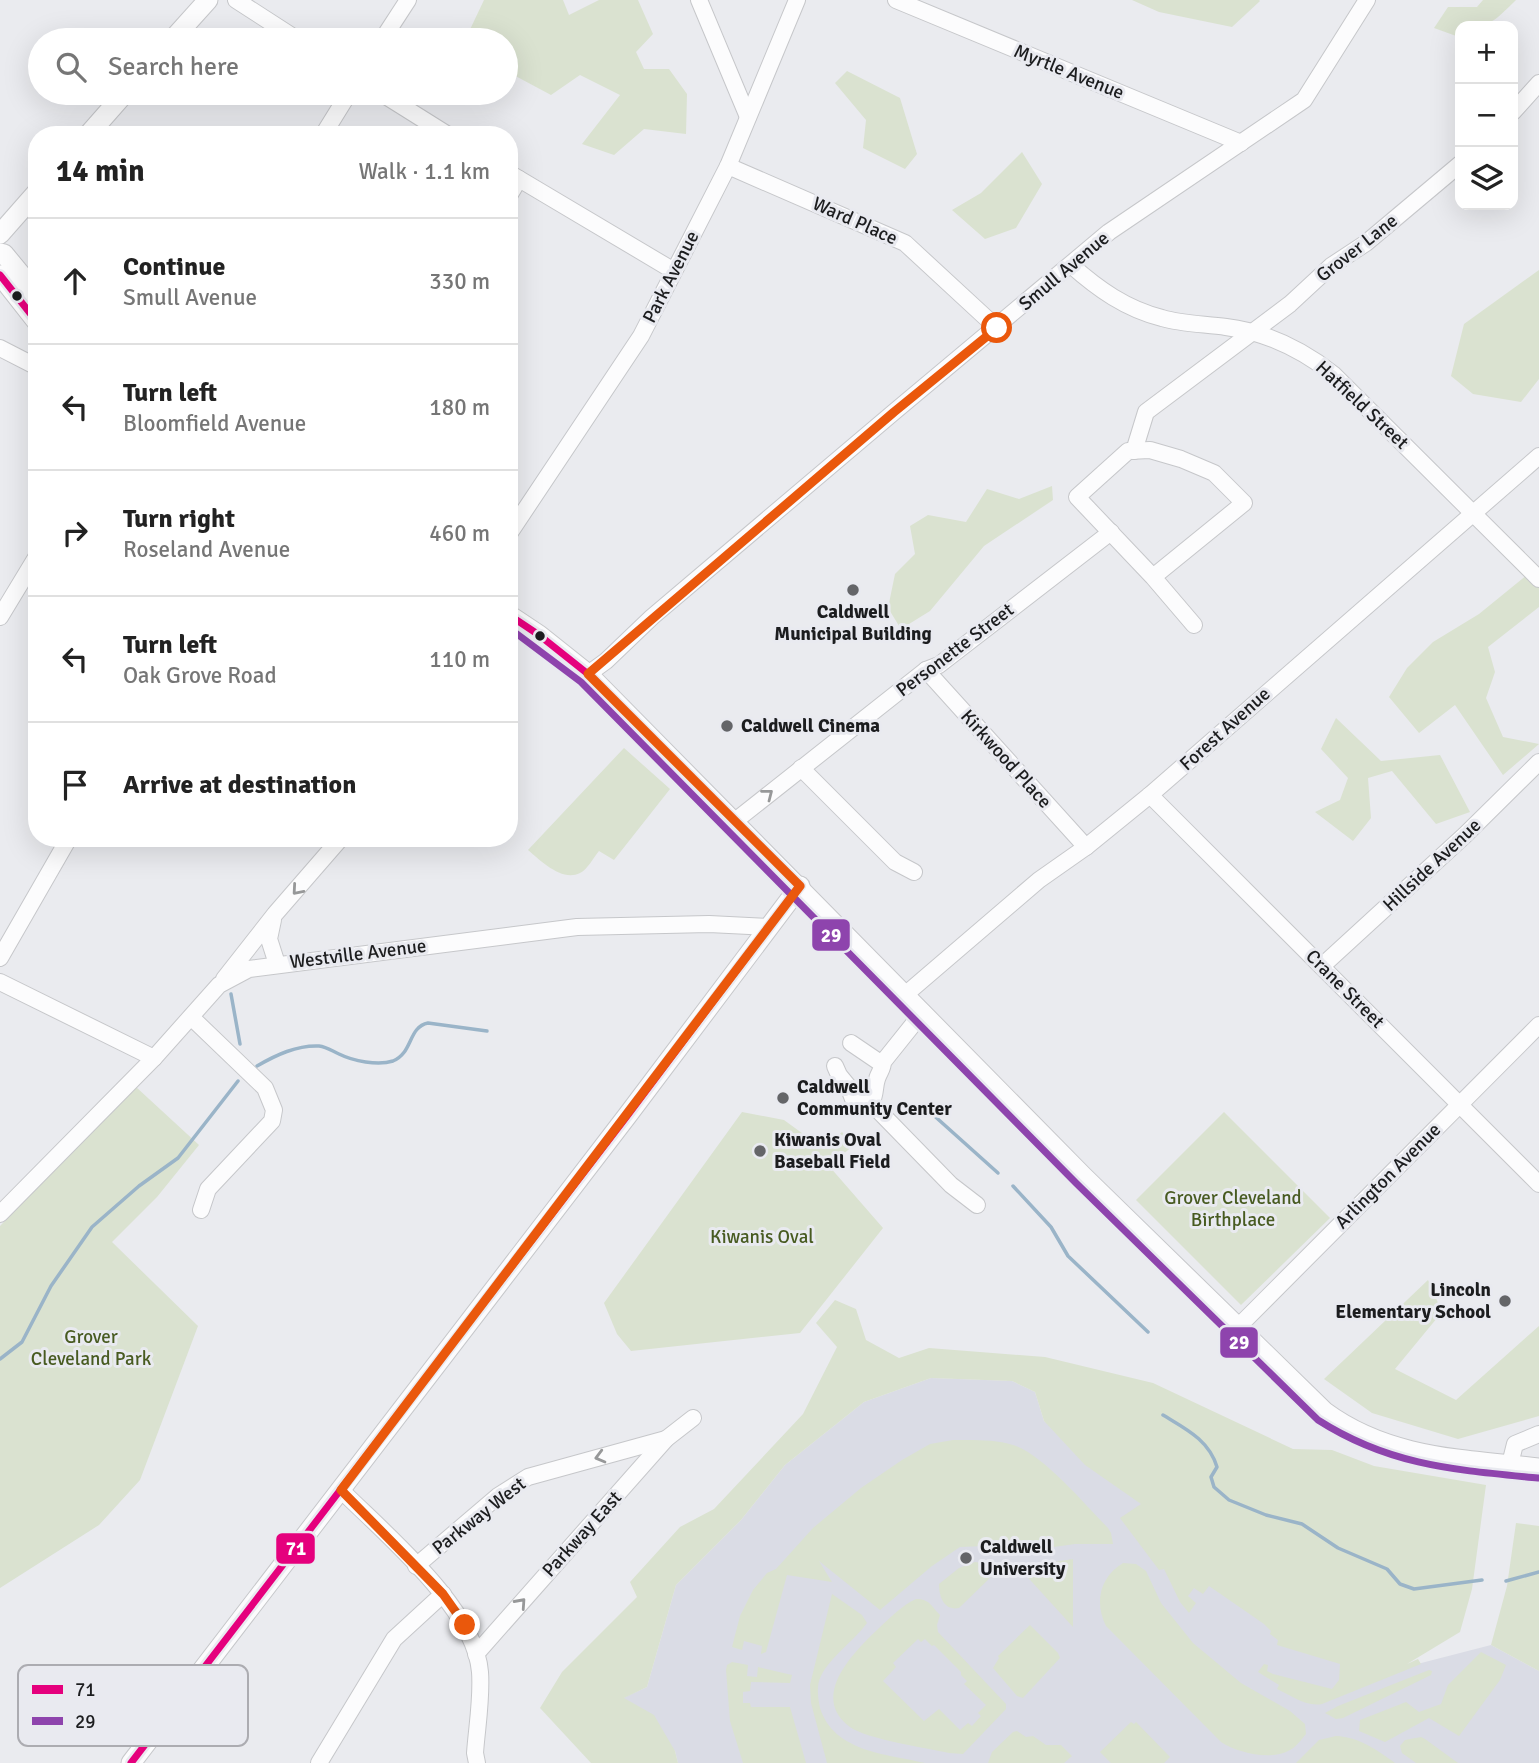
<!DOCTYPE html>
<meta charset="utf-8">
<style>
:root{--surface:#fff;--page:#f2f2f2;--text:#222;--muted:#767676;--line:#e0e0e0}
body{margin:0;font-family:Signika,sans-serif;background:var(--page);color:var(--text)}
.controls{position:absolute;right:21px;top:21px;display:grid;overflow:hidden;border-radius:14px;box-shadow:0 7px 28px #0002}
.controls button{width:63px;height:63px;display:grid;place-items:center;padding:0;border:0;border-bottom:2px solid var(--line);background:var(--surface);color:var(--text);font:35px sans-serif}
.stop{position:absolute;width:21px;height:21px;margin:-16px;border:5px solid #ea580c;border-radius:50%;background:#fff}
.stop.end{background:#ea580c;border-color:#fff;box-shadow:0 2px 7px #0008}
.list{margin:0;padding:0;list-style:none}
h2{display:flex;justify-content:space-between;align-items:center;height:91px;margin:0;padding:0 28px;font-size:30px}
h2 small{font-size:23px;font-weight:400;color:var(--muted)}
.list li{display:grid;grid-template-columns:46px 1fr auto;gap:21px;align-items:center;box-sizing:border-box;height:126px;padding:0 28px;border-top:2px solid var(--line)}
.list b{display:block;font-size:26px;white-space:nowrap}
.list p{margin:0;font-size:23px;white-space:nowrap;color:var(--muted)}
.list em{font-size:23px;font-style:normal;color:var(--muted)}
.icon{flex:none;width:38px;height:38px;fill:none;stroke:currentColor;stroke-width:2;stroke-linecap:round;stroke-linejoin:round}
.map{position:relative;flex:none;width:1539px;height:1763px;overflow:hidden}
.search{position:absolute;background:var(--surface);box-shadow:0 7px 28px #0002;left:28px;top:28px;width:490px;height:77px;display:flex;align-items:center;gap:18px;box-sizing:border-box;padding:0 24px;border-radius:38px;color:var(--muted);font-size:26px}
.panel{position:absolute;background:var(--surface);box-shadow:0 7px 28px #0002;left:28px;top:126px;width:490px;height:721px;border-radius:28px}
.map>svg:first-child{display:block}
.built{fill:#dadce5}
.green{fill:#dae2d0;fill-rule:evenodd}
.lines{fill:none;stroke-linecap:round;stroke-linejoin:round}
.stream{stroke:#9ab4c8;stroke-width:3.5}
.minor-casing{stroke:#c6c7ca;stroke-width:18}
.major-casing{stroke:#c6c7ca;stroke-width:21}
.minor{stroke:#fcfcfd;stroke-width:16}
.major{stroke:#fcfcfd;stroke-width:19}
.bus-1-casing{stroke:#e9eaf0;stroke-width:12}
.bus-2-casing{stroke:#e9eaf0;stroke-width:12}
.bus-1{stroke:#e5007d;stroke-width:7}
.bus-2{stroke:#8e44ad;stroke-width:7}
.oneway{stroke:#979899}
.route{stroke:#ea580c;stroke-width:9}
.bus-dot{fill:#1c1d1f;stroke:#e9eaf0;stroke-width:2.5}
.poi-dot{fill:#646568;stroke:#e9eaf0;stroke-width:2.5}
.labels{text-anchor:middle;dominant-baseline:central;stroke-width:6;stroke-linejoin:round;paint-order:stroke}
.street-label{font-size:19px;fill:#1c1d1f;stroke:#e9eaf0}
.poi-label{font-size:19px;font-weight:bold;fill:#1c1d1f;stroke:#e9eaf0;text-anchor:start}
.park-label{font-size:19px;fill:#485b21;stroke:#e9eaf0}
.key{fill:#e9eaf0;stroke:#acacb1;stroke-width:2}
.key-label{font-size:19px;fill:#1c1d1f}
.line-badge{stroke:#e9eaf0;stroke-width:2.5}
.badge-label{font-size:19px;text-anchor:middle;font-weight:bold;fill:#fff}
</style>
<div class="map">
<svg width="1539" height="1763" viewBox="0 0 1539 1763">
<rect width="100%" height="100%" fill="#eaebef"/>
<polygon class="built" points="931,1378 1012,1381 1035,1392 1044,1421 1398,1669 1491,1645 1539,1671 1539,1763 678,1763 675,1751 623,1698 647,1687 676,1585 741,1520 785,1465 864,1402"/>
<g class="green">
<polygon points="484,0 563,0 569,15 599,0 638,0 653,34 636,52 644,69 669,69 687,94 686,134 644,129 614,155 582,144 620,95 580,75 551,95 506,71 506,40 465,40"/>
<polygon points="1132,0 1259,0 1260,1 1232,27 1159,12"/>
<path d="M1483,0H1516C1493,22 1493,26 1460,26L1459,37L1434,28L1448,7H1477Z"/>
<polygon points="847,71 900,98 917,154 905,169 863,148 866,120 835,83"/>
<polygon points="1022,152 1042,184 1016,228 985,239 952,210 981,193"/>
<polygon points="1539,270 1539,379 1521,402 1473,394 1451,376 1464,324"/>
<polygon points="1052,486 1053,500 984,546 930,611 901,629 888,608 895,574 915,554 910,526 928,515 966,522 987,489 1019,499"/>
<polygon points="1528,574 1539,584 1539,607 1488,647 1495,672 1486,698 1503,737 1539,744 1503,775 1455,705 1419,733 1389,697 1407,668 1433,642 1479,614"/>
<polygon points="1336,718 1381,761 1440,755 1470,812 1436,824 1392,771 1368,778 1371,818 1353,841 1315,812 1340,800 1348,778 1321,749"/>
<path d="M624,748L670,789L614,860L599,851C594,857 587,870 580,873C562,882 541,861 528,850Z"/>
<polygon points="136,1087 199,1145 157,1197 112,1242 198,1326 140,1480 99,1525 0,1588 0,1226"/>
<polygon points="742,1112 784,1120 806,1136 817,1140 823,1149 842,1132 854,1145 829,1166 883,1228 800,1333 631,1351 617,1334 604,1303"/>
<polygon points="1224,1112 1330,1218 1241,1305 1136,1200"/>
<polygon points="1428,1280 1442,1312 1395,1369 1456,1400 1539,1326 1539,1416 1458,1439 1372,1413 1324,1379"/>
<path d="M835,1300L856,1309L866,1340L899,1358L929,1348L1045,1357L1153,1383L1293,1449L1332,1450L1374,1466L1486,1485L1472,1589L1460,1632L1407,1664L1418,1659L1421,1664L1322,1704C1306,1707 1292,1696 1277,1689L1279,1685L1258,1672L1264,1664L1268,1665L1267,1671L1273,1674L1332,1689L1339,1680L1340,1664L1277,1645L1278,1640L1270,1634L1271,1631L1264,1624L1209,1586L1203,1594L1194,1588L1188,1596L1196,1603L1189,1613L1180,1602L1164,1569L1159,1570L1120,1518L1141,1504L1085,1465L1044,1421L1035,1392L1012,1381L931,1378L864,1402L785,1465L741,1520L676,1585L647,1687L624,1698L654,1715L675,1751L678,1763H591L540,1708L562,1672L637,1597L630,1582L680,1527L714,1509L803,1414L837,1347L816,1323Z"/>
<path d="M953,1440C973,1440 994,1439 1013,1445C1044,1455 1085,1505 1108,1528L1111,1533L1113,1544H1075L1018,1552L1019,1544L985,1539L984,1546L960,1547L932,1566L880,1610L819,1561L832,1582L787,1575L766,1652L761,1654L762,1646L744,1641L742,1650L732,1647L740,1616L753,1590L767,1573L776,1569L813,1528L861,1488L902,1460L930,1444Z"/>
<polygon points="1516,1523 1539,1526 1539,1671 1491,1645 1507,1586"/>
<polygon points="1073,1559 1073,1627 1022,1571 1029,1566"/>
<path d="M975,1562L992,1564L995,1569L993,1575L959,1608C944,1611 939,1597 939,1584L959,1568Z"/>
<path d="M1123,1563L1136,1564L1146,1571L1161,1603L1193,1643L1241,1683L1290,1711L1305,1724L1306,1734C1301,1740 1297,1746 1290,1750C1271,1761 1238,1753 1221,1742L1106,1626C1094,1602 1100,1577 1123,1563Z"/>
<path d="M832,1594L862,1615L867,1623C853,1642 831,1656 821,1676C816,1685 818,1698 820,1708C834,1752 886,1754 925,1763H827L811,1703L810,1685Z"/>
<path d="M916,1599C930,1599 931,1606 940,1615L937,1625L938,1632L1006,1704V1709L963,1754L949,1753C927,1748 866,1739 850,1727C809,1696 854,1652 878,1629C890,1618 901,1606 916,1599ZM918,1639L921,1642L925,1639L932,1646L934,1645L961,1672V1675L967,1681L964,1684L986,1705L978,1713L981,1716L972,1726L968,1723L960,1730L939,1709L924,1721L883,1681L896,1667L893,1663Z"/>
<polygon points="1030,1625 1058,1653 1060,1658 1023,1698 1017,1696 993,1668 999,1658 998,1656"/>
<polygon points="1481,1652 1506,1665 1500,1680 1459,1736 1429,1718 1385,1742 1359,1731 1360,1720 1406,1702 1419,1712 1441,1704 1448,1685"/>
<polygon points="732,1662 748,1665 747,1676 757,1677 758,1667 792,1675 790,1683 751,1682 750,1691 743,1692 743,1703 750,1703 751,1707 790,1707 806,1763 743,1763 730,1721 726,1670 727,1665"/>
<polygon points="1429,1670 1432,1671 1431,1675 1343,1718 1336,1719 1325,1713 1338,1706"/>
<polygon points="1131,1722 1134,1724 1136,1722 1170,1757 1164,1763 1111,1763 1100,1752"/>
<polygon points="1017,1731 1026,1737 1033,1736 1046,1745 1061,1745 1072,1756 1064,1763 988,1763 992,1752 1013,1732"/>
<path d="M1336,1736C1359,1737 1377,1750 1395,1763H1296L1319,1740Z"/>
<polygon points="1421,1737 1425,1739 1458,1763 1416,1763 1402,1753 1400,1746 1405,1740"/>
</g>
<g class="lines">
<g class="stream">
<polyline points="231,994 240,1044"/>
<path d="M257,1066C276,1055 297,1045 319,1046C327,1047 332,1051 339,1054C353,1061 378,1066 393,1061C413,1053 408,1027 428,1023L487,1031"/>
<polyline points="930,1112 998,1173"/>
<polyline points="1013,1186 1051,1227 1068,1256 1148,1332"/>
<polyline points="0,1359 22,1342 51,1286 92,1227 139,1186 178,1158 238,1081"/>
<path d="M1163,1415C1186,1429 1209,1440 1217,1467L1211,1477L1214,1487L1229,1500L1266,1515L1302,1524L1338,1548L1387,1569L1400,1584L1414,1589L1482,1580"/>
<polyline points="1506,1581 1539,1572"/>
</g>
<g class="minor-casing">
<g id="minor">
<polyline points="236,0 298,40"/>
<polyline points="699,0 748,117"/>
<polyline points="896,0 1241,143"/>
<polyline points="382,40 408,0"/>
<polyline points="381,93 448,135"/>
<polyline points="1513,112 1539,83"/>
<polyline points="323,135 349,93"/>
<polyline points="728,166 905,243 997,328"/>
<polyline points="509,173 674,271"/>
<polyline points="509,196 519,179"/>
<path d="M1071,265C1098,289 1126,309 1162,318C1182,324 1205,324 1226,327C1266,332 1301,349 1333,374L1539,579"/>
<polyline points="0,348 37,367"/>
<polyline points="1134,451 1146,412 1290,304 1331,266 1366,243 1460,164"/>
<polyline points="509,534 641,336 728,166 797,0"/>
<polyline points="1153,577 1244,503 1214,473 1181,459 1150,450 1128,451 1077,497 1153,577 1194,625"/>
<polyline points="0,617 37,556"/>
<polyline points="509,639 523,623"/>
<polyline points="926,670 1086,847"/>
<polyline points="588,674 606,661 652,617 894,412 1109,232 1304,100 1367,0"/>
<polyline points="801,768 895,862 914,872"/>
<polyline points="1150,795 1539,1184"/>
<polyline points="735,821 926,670 939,665 1111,532"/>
<polyline points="273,920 269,939 277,964"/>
<polyline points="0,958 69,838"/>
<polyline points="1322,966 1465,835 1539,762"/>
<polyline points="224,979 275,914 341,838"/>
<polyline points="0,982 154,1058"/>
<polyline points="906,994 1039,880 1086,847 1150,795 1539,456"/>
<polyline points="191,1017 265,1088 274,1110 272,1121 208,1189 201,1210"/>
<polyline points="851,1043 879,1062 883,1062"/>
<polyline points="835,1066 839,1075 848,1086 853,1099 861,1104 871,1103"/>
<polyline points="871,1103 951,1185 977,1205"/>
<path d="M871,1103C876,1095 874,1088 877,1079C879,1072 883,1069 883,1062L923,1012"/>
<polyline points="0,1214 154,1058 219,985 249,969 577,927 709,924 769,927"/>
<polyline points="1237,1328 1539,1025"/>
<polyline points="1510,1464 1515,1444 1539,1434"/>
<path d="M341,1490C385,1534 475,1608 480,1672C482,1698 477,1726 475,1753L477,1763"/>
<polyline points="416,1566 498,1496 528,1477 666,1439"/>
<polyline points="476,1654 666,1439 693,1418"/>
<polyline points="319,1763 394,1639 443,1594"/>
</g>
</g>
<g class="major-casing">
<g id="major">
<polyline points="172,40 208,0"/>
<polyline points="88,135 125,93"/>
<polyline points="0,234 37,192"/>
<polyline points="0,253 4,254 37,294"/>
<polyline points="0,275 37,322"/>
<path d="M509,615L539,635L588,674L1083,1176L1325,1412C1389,1459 1463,1459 1539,1468"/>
<polyline points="131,1763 627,1116 800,886"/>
</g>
</g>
<use href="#minor" class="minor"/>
<use href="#major" class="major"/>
<g class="bus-1-casing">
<g id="bus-1">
<polyline points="0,275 37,322"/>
<polyline points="131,1763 627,1116 800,886 588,674 539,635 509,615"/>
</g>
</g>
<g class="bus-2-casing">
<path id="bus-2" d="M509,628L581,682L1076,1183L1318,1420C1390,1466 1456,1470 1538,1478"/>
</g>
<use href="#bus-1" class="bus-1"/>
<use href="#bus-2" class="bus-2"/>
</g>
<defs><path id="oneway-chevron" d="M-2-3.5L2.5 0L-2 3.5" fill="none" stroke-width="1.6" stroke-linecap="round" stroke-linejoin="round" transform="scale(1.75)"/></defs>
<g class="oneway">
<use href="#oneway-chevron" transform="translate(768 794) rotate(-38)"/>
<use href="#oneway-chevron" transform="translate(297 890) rotate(131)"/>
<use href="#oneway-chevron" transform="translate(600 1457) rotate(165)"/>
<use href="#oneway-chevron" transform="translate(521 1603) rotate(-48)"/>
</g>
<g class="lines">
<polyline class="route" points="465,1625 443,1594 341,1490 800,886 588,674 894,412 997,328"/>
</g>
<g class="bus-dot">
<circle cx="17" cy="296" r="6"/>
<circle cx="540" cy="636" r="6"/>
</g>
<g class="poi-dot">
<circle cx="853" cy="590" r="7"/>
<circle cx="727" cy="726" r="7"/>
<circle cx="783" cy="1098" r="7"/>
<circle cx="760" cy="1151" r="7"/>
<circle cx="1505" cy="1301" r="7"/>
<circle cx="966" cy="1558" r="7"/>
</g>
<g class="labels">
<g class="street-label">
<text transform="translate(1069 72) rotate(22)">Myrtle Avenue</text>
<text transform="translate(855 221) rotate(24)">Ward Place</text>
<text transform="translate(1357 248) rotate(-38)">Grover Lane</text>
<text transform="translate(1064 271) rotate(-40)">Smull Avenue</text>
<text transform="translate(671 277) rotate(-63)">Park Avenue</text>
<text transform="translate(1362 405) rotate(43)">Hatfield Street</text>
<text transform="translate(955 650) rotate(-37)">Personette Street</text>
<text transform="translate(1225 729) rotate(-42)">Forest Avenue</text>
<text transform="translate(1006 759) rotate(48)">Kirkwood Place</text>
<text transform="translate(1432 865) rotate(-43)">Hillside Avenue</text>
<text transform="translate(358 954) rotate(-7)">Westville Avenue</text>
<text transform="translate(1345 989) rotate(45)">Crane Street</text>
<text transform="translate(1388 1176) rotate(-45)">Arlington Avenue</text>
<text transform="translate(479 1516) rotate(-38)">Parkway West</text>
<text transform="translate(582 1534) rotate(-48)">Parkway East</text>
</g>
<g class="poi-label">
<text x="853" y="612" text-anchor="middle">Caldwell<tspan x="853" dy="22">Municipal Building</tspan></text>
<text x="741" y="726">Caldwell Cinema</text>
<text x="797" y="1087">Caldwell<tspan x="797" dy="22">Community Center</tspan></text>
<text x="774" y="1140">Kiwanis Oval<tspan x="774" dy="22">Baseball Field</tspan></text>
<text x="1491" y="1290" text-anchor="end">Lincoln<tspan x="1491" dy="22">Elementary School</tspan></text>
<text x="980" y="1547">Caldwell<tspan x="980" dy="22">University</tspan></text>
</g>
<g class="park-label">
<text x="1233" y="1198">Grover Cleveland<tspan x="1233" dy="22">Birthplace</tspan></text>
<text x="762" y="1237">Kiwanis Oval</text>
<text x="91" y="1337">Grover<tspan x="91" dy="22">Cleveland Park</tspan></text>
</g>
</g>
<rect x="18" y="1665" width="230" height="81" rx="10" class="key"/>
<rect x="32" y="1685" width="31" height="9" fill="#e5007d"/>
<rect x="32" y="1717" width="31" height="8" fill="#8e44ad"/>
<g class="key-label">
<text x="75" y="1696">71</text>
<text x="75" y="1728">29</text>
</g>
<g class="line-badge">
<rect x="811" y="918" width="40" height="34" rx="7" fill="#8e44ad"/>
<rect x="1219" y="1326" width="40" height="33" rx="7" fill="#8e44ad"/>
<rect x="275" y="1532" width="41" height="33" rx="7" fill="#e5007d"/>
</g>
<g class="badge-label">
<text x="831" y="942">29</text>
<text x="1239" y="1349">29</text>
<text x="296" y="1555">71</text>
</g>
</svg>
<div class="controls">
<button>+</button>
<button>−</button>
<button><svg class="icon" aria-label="layers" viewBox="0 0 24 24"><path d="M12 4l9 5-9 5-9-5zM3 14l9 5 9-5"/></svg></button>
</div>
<div class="stop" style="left:997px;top:328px"></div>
<div class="stop end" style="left:465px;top:1625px"></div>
<div class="search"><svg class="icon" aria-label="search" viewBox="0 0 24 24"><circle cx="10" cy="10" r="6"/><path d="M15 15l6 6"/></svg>Search here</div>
<section class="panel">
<h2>14 min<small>Walk · 1.1 km</small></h2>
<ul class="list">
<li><svg class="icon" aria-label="ahead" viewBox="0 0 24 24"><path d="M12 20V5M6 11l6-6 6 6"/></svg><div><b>Continue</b><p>Smull Avenue</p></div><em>330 m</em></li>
<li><svg class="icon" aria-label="left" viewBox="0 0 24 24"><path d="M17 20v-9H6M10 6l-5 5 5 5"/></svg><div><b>Turn left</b><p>Bloomfield Avenue</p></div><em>180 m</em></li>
<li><svg class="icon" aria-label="right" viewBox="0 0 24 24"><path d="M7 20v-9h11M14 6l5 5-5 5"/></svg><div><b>Turn right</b><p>Roseland Avenue</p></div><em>460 m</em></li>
<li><svg class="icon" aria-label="left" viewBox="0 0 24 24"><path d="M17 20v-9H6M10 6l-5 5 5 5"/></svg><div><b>Turn left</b><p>Oak Grove Road</p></div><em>110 m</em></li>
<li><svg class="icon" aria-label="arrive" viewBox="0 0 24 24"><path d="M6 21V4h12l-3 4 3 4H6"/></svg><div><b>Arrive at destination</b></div></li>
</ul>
</section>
</div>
